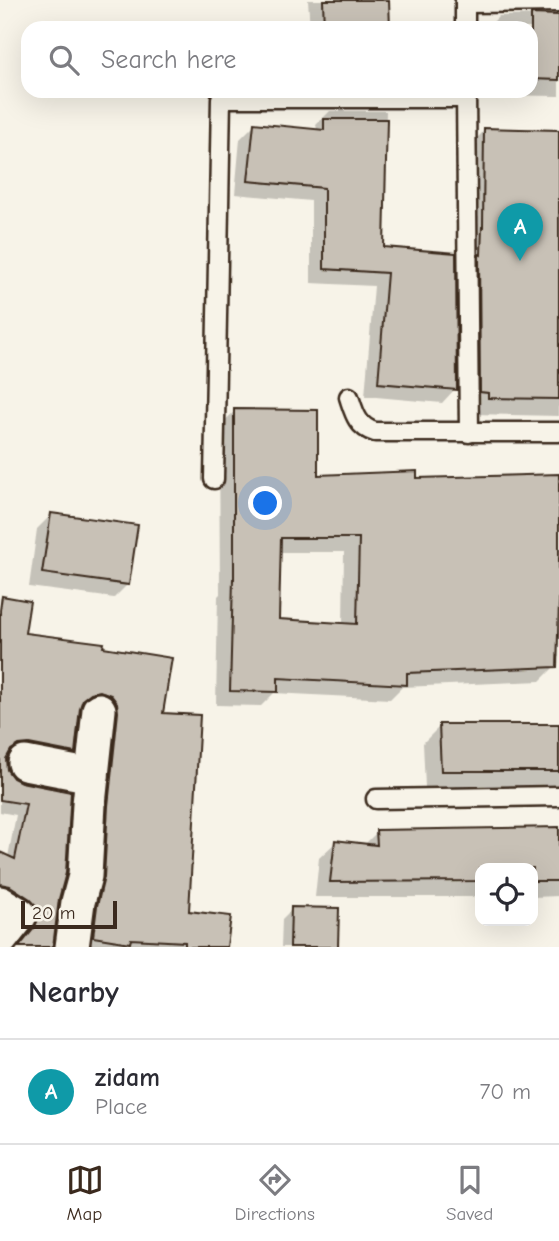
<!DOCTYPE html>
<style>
:root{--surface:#fff;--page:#f7f7f7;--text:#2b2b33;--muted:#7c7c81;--line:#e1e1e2;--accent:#3b2a1e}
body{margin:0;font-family:"Comic Neue",sans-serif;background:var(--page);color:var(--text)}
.controls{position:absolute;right:21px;bottom:21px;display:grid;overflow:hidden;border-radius:14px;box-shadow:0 7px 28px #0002}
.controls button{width:63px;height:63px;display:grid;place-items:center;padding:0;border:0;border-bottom:2px solid var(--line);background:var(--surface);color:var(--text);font:35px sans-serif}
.scale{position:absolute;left:21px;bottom:18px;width:96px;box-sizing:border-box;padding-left:7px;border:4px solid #3b2a1e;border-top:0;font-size:19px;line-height:24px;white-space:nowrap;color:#3b2a1e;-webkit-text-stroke:5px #f7f3e8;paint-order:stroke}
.you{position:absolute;left:266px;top:504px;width:24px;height:24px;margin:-18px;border:5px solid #fff;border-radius:50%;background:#1a73e8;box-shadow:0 0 0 10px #1a73e833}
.badge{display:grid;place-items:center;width:46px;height:46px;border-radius:50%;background:var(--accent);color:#fff;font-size:23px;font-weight:700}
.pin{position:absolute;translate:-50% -58px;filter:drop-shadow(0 2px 4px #0008)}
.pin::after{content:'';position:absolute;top:37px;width:24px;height:21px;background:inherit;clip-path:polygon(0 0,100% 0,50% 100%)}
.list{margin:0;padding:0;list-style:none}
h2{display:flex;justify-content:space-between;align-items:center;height:91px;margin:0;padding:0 28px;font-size:30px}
h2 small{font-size:23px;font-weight:400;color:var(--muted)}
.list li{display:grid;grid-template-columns:46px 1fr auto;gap:21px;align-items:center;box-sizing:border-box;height:105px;padding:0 28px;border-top:2px solid var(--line)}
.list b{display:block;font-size:26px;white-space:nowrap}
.list p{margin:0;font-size:23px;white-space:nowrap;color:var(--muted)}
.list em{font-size:23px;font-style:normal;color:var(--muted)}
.icon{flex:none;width:38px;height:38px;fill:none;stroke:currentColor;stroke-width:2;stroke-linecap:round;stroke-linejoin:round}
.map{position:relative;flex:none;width:559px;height:947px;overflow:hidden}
.search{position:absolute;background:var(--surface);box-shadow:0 7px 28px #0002;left:21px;right:21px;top:21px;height:77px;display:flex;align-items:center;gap:18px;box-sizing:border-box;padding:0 24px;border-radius:21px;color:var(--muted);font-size:26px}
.sheet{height:196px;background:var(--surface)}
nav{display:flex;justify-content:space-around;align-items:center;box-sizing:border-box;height:98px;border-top:2px solid var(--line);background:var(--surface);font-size:19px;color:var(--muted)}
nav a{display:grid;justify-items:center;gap:4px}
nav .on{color:var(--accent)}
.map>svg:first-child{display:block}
.shadow{fill:#0003;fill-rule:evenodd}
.building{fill:#c8c1b6;stroke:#3b2a1e;stroke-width:2;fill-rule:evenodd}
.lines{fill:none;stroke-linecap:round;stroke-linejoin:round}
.service-casing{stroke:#3b2a1e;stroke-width:23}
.minor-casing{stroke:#3b2a1e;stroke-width:38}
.service{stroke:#f7f3e8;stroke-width:18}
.minor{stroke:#f7f3e8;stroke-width:33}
</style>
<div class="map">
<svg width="559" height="947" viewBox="0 0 559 947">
<rect width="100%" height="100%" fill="#f7f3e8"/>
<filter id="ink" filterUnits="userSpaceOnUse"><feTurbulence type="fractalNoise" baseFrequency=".0143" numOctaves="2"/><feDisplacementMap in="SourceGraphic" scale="14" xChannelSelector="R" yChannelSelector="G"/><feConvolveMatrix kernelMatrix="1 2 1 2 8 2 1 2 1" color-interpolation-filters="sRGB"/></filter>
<g filter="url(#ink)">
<g class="shadow">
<polygon points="308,0 387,0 388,28 310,28"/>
<polygon points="559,0 559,96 481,95 481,91 531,91 531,28 487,28 499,16 552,15 548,9"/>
<polygon points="330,111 386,111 382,249 455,389 442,403 365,396 374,286 311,283 311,201 235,194 240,139 254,125 314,131 317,129 316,125"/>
<polygon points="485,130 559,131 559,416 472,414 468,147"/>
<path d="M235,411L316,477L415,480L559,476V657H556L555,666L540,681L402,687L390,699L274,693L261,706L216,705L218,596L220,594L219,426ZM279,552H344L343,625L277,621Z"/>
<polygon points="51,515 128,584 114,598 29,587 37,529"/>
<polygon points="0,598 28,603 23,634 101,648 161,715 187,913 225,947 83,947 90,701 80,702 73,752 63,763 16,754 7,755 4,760 5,771 11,778 21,784 57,899 51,947 19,947 25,940 29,930 21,911 26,882 19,892 9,903 0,898 0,853 8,857 16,815 0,812"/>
<polygon points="559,725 559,787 425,787 423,743 440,726"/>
<polygon points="559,829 559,896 533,897 533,868 480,868 480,897 315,897 319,858 336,842 364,845 377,832"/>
<polygon points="292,909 336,947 281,947 282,919"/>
</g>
<g class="building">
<polygon points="323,0 389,0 390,28 324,28"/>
<polygon points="531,14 559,15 559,80 531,79"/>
<polygon points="324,119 387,119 384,247 456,253 457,390 378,383 387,273 324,269 324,188 248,181 254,123 324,130"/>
<polygon points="484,128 559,130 559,399 488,398 488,393 480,392 479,254 481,255 482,227 483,227"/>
<path d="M234,409L318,410V475L417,471V478L559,474V602L557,667L407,673V685L278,678V692L230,691L233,579H234ZM281,538H359L357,624L279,619Z"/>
<polygon points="51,513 138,525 129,585 42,573"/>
<polygon points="2,596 30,601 25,633 104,643 103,647 172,658 163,713 200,715 189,911 231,916 227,947 185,947 185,942 131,939 130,943 93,937 97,906 104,877 108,806 118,712 117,703 111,695 100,691 91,693 83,699 80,708 75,753 29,744 19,745 11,750 6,759 7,770 13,778 21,782 71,792 66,873 59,899 53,947 19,947 35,927 39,916 37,907 30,899 10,886 0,884 0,852 15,859 26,804 0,800 0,610"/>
<polygon points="439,724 559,724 559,771 441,771"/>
<polygon points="559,827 559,881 533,881 533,868 480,868 480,881 330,882 335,840 377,845 376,830"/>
<polygon points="291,907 339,908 338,947 290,947"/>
</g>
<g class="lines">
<g class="service-casing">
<g id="service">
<polyline points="465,0 465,28"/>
<polyline points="465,3 559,2"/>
<polyline points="466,91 469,433"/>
<path d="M349,397C354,412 357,427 375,432H559"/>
<polyline points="214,479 221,98 466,98"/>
<polyline points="376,799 559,796"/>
</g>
</g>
<g class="minor-casing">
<g id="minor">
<polyline points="25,763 92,776"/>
<polyline points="0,903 20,915 0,940"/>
<polyline points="72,947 78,902 85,876 89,804 99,710"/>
</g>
</g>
<use href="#service" class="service"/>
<use href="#minor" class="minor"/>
</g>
</g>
</svg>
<div class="controls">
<button><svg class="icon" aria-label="locate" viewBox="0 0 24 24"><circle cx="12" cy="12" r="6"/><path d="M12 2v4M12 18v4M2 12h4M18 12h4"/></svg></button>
</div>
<div class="scale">20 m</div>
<div class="you"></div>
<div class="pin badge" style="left:520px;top:261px;background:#0f9aa8">A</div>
<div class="search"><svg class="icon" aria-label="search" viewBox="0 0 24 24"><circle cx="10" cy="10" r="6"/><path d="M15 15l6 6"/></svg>Search here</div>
</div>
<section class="sheet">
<h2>Nearby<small></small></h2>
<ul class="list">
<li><span class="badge" style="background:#0f9aa8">A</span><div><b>zidam</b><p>Place</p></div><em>70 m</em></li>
</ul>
</section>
<nav>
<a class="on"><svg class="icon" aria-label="map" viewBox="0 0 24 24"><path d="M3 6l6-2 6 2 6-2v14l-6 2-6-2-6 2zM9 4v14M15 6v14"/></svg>Map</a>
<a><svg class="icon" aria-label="directions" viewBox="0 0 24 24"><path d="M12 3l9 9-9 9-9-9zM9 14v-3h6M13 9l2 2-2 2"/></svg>Directions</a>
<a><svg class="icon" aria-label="saved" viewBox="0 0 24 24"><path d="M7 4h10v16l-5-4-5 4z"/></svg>Saved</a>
</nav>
